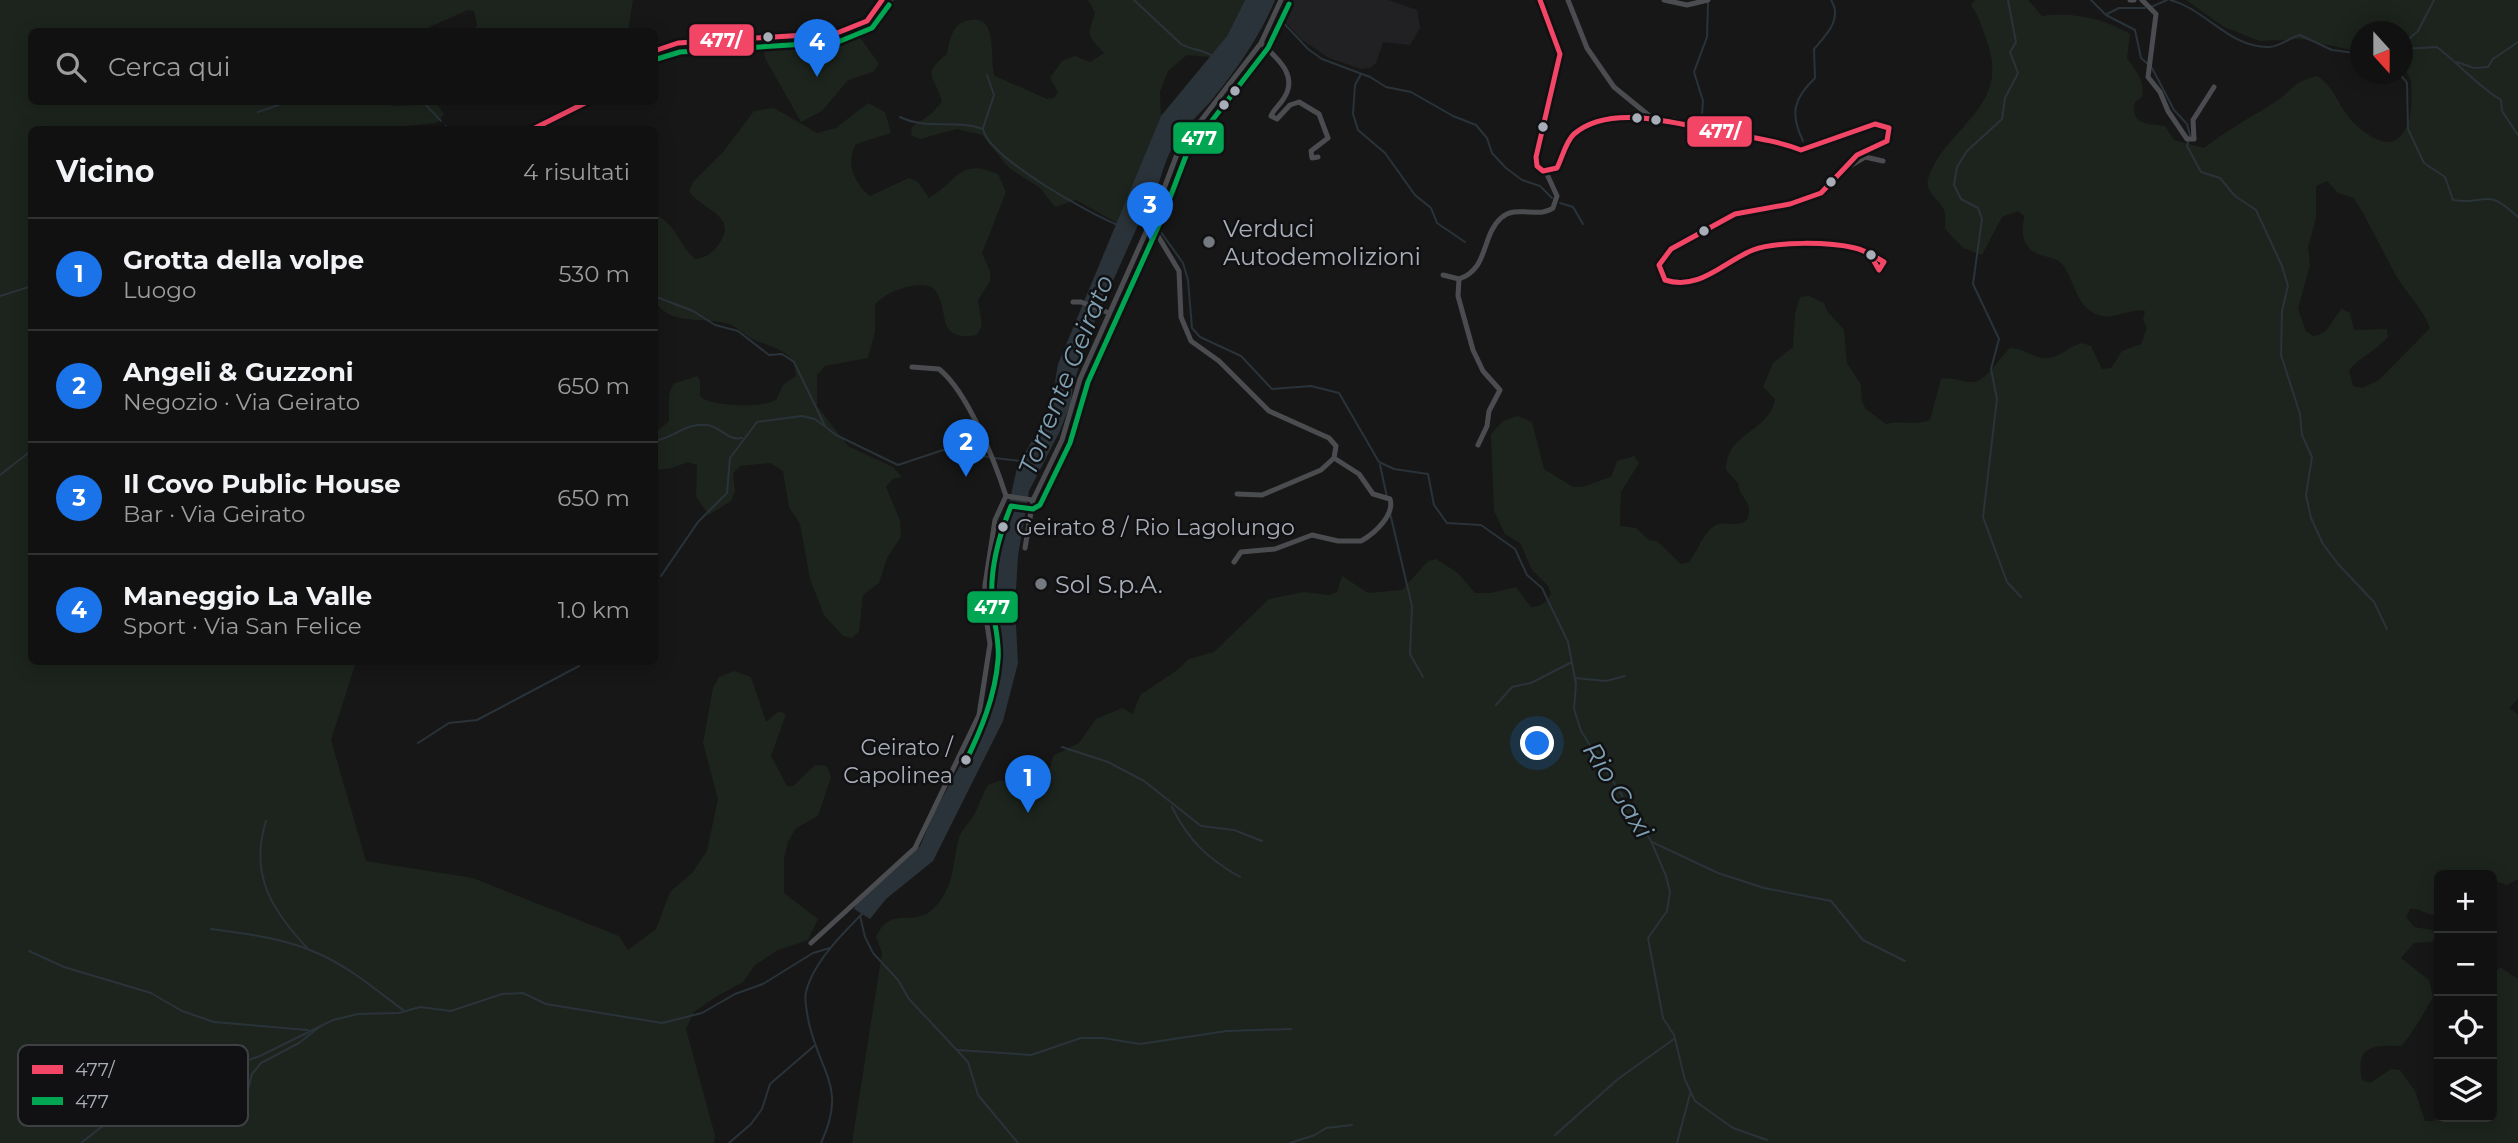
<!DOCTYPE html>
<html lang="it">
<meta charset="utf-8">
<style>
:root{--surface:#111;--page:#1a1a1a;--text:#f1f3f6;--muted:#9c9d9f;--line:#303131;--accent:#1a73e8}
body{margin:0;font-family:Montserrat,sans-serif;background:var(--page);color:var(--text)}
.controls{position:absolute;right:21px;bottom:21px;display:grid;overflow:hidden;border-radius:10px;box-shadow:0 4px 18px #0003}
.controls button{width:63px;height:63px;display:grid;place-items:center;padding:0;border:0;border-bottom:2px solid var(--line);background:var(--surface);color:var(--text);font:35px sans-serif}
.compass{position:absolute;left:2350px;top:21px;width:63px;height:63px;border-radius:50%;background:var(--surface);box-shadow:0 4px 18px #0003;rotate:159deg}
.you{position:absolute;left:1538px;top:744px;width:24px;height:24px;margin:-18px;border:5px solid #fff;border-radius:50%;background:#1a73e8;box-shadow:0 0 0 10px #1a73e833}
.badge{display:grid;place-items:center;width:46px;height:46px;border-radius:50%;background:var(--accent);color:#fff;font-size:23px;font-weight:700}
.pin{position:absolute;translate:-50% -58px;filter:drop-shadow(0 2px 4px #0008)}
.pin::after{content:'';position:absolute;top:37px;width:24px;height:21px;background:inherit;clip-path:polygon(0 0,100% 0,50% 100%)}
.list{margin:0;padding:0;list-style:none}
h2{display:flex;justify-content:space-between;align-items:center;height:91px;margin:0;padding:0 28px;font-size:30px}
h2 small{font-size:23px;font-weight:400;color:var(--muted)}
.list li{display:grid;grid-template-columns:46px 1fr auto;gap:21px;align-items:center;box-sizing:border-box;height:112px;padding:0 28px;border-top:2px solid var(--line)}
.list b{display:block;font-size:26px;white-space:nowrap}
.list p{margin:0;font-size:23px;white-space:nowrap;color:var(--muted)}
.list em{font-size:23px;font-style:normal;color:var(--muted)}
.icon{flex:none;width:38px;height:38px;fill:none;stroke:currentColor;stroke-width:2;stroke-linecap:round;stroke-linejoin:round}
.map{position:relative;flex:none;width:2518px;height:1143px;overflow:hidden}
.search{position:absolute;background:var(--surface);box-shadow:0 4px 18px #0003;left:28px;top:28px;width:630px;height:77px;display:flex;align-items:center;gap:18px;box-sizing:border-box;padding:0 24px;border-radius:10px;color:var(--muted);font-size:26px}
.panel{position:absolute;background:var(--surface);box-shadow:0 4px 18px #0003;left:28px;top:126px;width:630px;height:539px;border-radius:10px}
.map>svg:first-child{display:block}
.built{fill:#212123}
.green{fill:#1d241d;fill-rule:evenodd}
.water{fill:#2a3339}
.lines{fill:none;stroke-linecap:round;stroke-linejoin:round}
.stream{stroke:#2a3339;stroke-width:2}
.street{stroke:#4b4c50;stroke-width:5}
.secondary{stroke:#4a4b4e;stroke-width:7}
.bus-1-casing{stroke:#111113;stroke-width:10}
.bus-2-casing{stroke:#111113;stroke-width:10}
.bus-1{stroke:#f34667;stroke-width:5}
.bus-2{stroke:#00a651;stroke-width:5}
.bus-dot{fill:#a8aeb8;stroke:#111113;stroke-width:2.5}
.poi-dot{fill:#757980;stroke:#111113;stroke-width:2.5}
.labels{text-anchor:middle;dominant-baseline:central;stroke-width:5;stroke-linejoin:round;paint-order:stroke}
.bus-label{font-size:22px;fill:#a8aeb8;stroke:#111113;text-anchor:start}
.poi-label{font-size:24px;fill:#a8aeb8;stroke:#111113;text-anchor:start}
.water-label{font-size:26px;font-style:italic;fill:#7ea0b3;stroke:#111113}
.key{fill:#111113;stroke:#3e4045;stroke-width:2}
.key-label{font-size:19px;fill:#a8aeb8}
.line-badge{stroke:#111113;stroke-width:2.5}
.badge-label{font-size:19px;text-anchor:middle;font-weight:bold;fill:#fff}
</style>
<div class="map">
<svg width="2518" height="1143" viewBox="0 0 2518 1143">
<rect width="100%" height="100%" fill="#171717"/>
<polygon class="built" points="1285,0 1388,0 1417,10 1420,28 1410,45 1383,42 1376,63 1370,68 1361,69 1329,58 1302,40 1279,15"/>
<g class="green">
<polygon points="0,0 633,0 628,31 473,31 477,25 474,11 468,10 420,31 32,32 32,102 376,102 394,106 437,104 444,114 437,123 405,126 400,130 32,130 32,662 356,662 331,740 366,861 473,878 619,936 628,950 656,929 670,892 692,873 707,851 718,799 703,743 713,688 719,677 734,671 751,677 766,722 779,711 786,714 771,756 787,786 793,786 815,765 827,766 831,777 818,816 796,828 788,842 784,858 784,893 818,919 808,940 778,950 755,965 743,982 717,996 694,1012 686,1029 715,1136 714,1143 0,1143"/>
<path d="M1088,0H1245L1227,36L1211,57L1187,55L1168,71L1160,92L1161,116L1117,223L1076,200L1055,207L1040,188L1009,168L982,135L957,129L920,139L911,135L912,127L932,113L942,102C935,74 920,76 947,54C949,43 952,24 966,21C1001,11 988,59 995,76L1047,99L1054,98L1058,92L1050,78L1062,61L1075,56L1090,62L1104,53C1087,34 1087,37 1095,13Z"/>
<path d="M1975,0H2028L2042,16C2073,12 2103,18 2130,34L2127,58C2136,72 2145,79 2142,97L2135,102C2129,125 2150,124 2165,126L2174,140L2204,148C2226,131 2249,118 2272,104C2293,92 2290,82 2317,76C2335,87 2339,108 2353,122C2398,166 2415,130 2411,83C2410,75 2404,71 2402,64C2401,54 2402,42 2402,32H2360V52L2301,39L2260,41L2224,27L2186,0H2518V699L2509,708L2518,714V879L2507,885L2492,880V875H2439V915C2427,917 2421,907 2410,909L2406,917L2414,927L2432,930L2438,937L2431,942L2414,943L2401,958L2429,980L2433,997C2429,1005 2407,1042 2401,1046C2372,1045 2355,1046 2362,1080L2370,1083L2391,1069L2400,1070L2415,1091L2425,1121H2434L2439,1115L2492,1117V976L2500,967L2518,979V1143H852L882,953L876,937C891,904 913,929 934,908C955,887 952,863 959,838C962,829 970,822 974,815C979,806 982,795 988,785L1001,780L1039,797L1046,785L1053,756L1079,743L1096,719L1122,708L1133,714L1140,695L1176,671L1189,659L1214,652L1269,599L1304,592L1329,595L1337,592L1342,576L1368,593L1402,590L1428,561L1436,559L1458,573L1475,593H1491L1516,587L1531,607C1541,607 1545,603 1551,594L1548,586L1532,570L1520,543L1505,534L1494,511L1491,434L1503,421L1518,416L1532,422L1544,469L1573,487H1582L1611,477L1617,461L1634,456L1639,463L1621,492L1620,526L1636,528L1649,540L1657,541L1681,564L1689,562C1698,551 1703,532 1716,525C1726,520 1747,531 1749,513C1751,501 1738,495 1738,483L1726,470C1727,431 1768,434 1775,399L1763,387L1773,363L1793,347L1795,313L1800,297L1809,296L1824,303L1827,311L1844,330L1847,363L1861,385L1862,402L1866,409L1886,424C1902,420 1914,426 1930,420L1941,379C1953,376 1962,383 1974,382C1986,381 2001,356 2010,348C2023,348 2032,357 2044,358C2058,360 2069,346 2082,343L2091,346L2102,369L2111,368C2128,345 2113,355 2141,344L2147,328L2143,320L2145,311C2130,308 2116,319 2102,316C2077,311 2075,282 2063,265C2054,254 2035,259 2026,244C2021,235 2023,226 2024,216L2018,211L2002,217L1982,255L1963,248L1945,229C1945,222 1946,214 1943,208C1937,197 1923,191 1929,176C1948,126 2009,108 1988,44C1982,29 1981,19 1971,5ZM2327,181L2338,193L2354,198C2369,222 2381,248 2394,272C2405,293 2422,306 2430,328L2379,380L2362,388L2353,386L2349,370C2360,357 2377,350 2388,337L2387,329L2354,330L2350,313L2342,309C2331,320 2329,335 2313,336L2306,331L2298,309L2310,265L2308,247L2316,218V186Z"/>
<polygon points="859,36 879,64 873,72 848,80 822,111 801,122 765,58 763,47 777,44 780,39 795,38 806,53"/>
<path d="M868,103L885,112L891,133L856,144C845,163 854,183 870,196L909,178L918,182L929,198C958,181 959,157 998,174L1006,192L982,253L990,271V281L978,300L982,325L977,335C934,342 951,312 935,290C924,277 883,292 875,305V332L868,358L825,366L817,375V406L848,446L893,467L902,477L893,479L886,487L900,520L901,537L887,558L879,583L863,595L859,632L852,638L843,636L824,615L810,579L800,524L789,507L783,471L770,463L740,466L733,474L735,491L731,501L709,515L696,497L697,465L688,462L672,468L655,470V433L669,421V395L673,384L697,376L700,380V396C709,407 763,408 776,400L783,385L796,376C796,347 767,348 749,337C740,331 735,325 725,323C701,317 669,326 654,300V214C676,223 678,244 695,259C708,257 714,252 721,241C737,215 699,208 689,191L693,182L723,152L754,111L774,108L817,133L836,128Z"/>
</g>
<path class="water" d="M1245,0H1275C1260,36 1239,66 1215,96C1204,110 1189,122 1179,137C1161,162 1160,190 1146,216H1142L1092,328L1073,385L1071,403L1059,433L1029,491L1018,556L1015,606L1018,663L1003,721L933,861L886,899L870,919L854,909L857,902L920,846L934,813L979,731L991,702L997,665V585L1002,534L1017,468L1051,406L1058,364L1161,116L1227,36Z"/>
<g class="lines">
<g class="stream">
<path d="M1134,0L1181,44C1191,50 1202,49 1213,56"/>
<polyline points="2008,0 2016,42 2010,52 2018,73 2005,98 2002,119 1967,151 1957,167 1954,185 1961,199 1978,208 1982,219 1973,284 1999,339 1991,369 1997,399 1983,517 2007,582 2021,597"/>
<polyline points="2091,0 2106,15 2135,30 2141,58 2148,64"/>
<path d="M2170,0C2206,9 2229,48 2269,47C2280,47 2290,37 2300,35L2332,50L2355,53L2360,57"/>
<polyline points="892,1 893,0"/>
<polyline points="2151,7 2167,0"/>
<polyline points="2107,14 2119,8 2145,8"/>
<polyline points="1278,17 1308,49 1322,59 1370,77 1386,87 1411,92 1453,116 1476,125 1487,138 1492,153 1506,168 1522,180 1540,186 1552,198"/>
<polyline points="2402,45 2418,31 2434,0"/>
<path d="M2402,49L2437,47C2458,63 2479,87 2501,100L2502,111L2518,135"/>
<polyline points="2457,62 2474,68 2488,67 2493,59 2518,42"/>
<polyline points="2152,68 2174,110 2187,124 2190,135 2187,146 2201,172 2220,178 2235,196 2256,210 2282,266 2288,286 2282,311 2281,355 2300,414 2302,435 2312,457 2306,495 2311,518 2323,544 2338,564 2374,602 2387,629"/>
<polyline points="1361,74 1355,85 1353,114 1358,130 1385,153 1415,195 1431,208 1437,223 1465,242"/>
<path d="M2400,74L2407,83L2408,129L2424,163L2445,177L2453,200C2487,206 2484,185 2518,217"/>
<polyline points="423,102 441,121"/>
<polyline points="258,112 287,102"/>
<polyline points="1702,115 1703,101 1694,72 1707,37 1708,3"/>
<path d="M900,117C926,130 955,119 983,129C988,157 1091,215 1118,225"/>
<polyline points="446,126 448,130"/>
<polyline points="983,128 994,95 987,75"/>
<path d="M1803,141C1790,114 1793,99 1815,78L1814,49C1826,35 1843,19 1831,0"/>
<polyline points="1560,203 1573,207 1583,224"/>
<polyline points="1153,221 1183,263 1188,280 1192,328 1200,337 1241,356 1272,389 1311,386 1339,393 1379,462 1394,469 1428,474 1434,505 1447,523 1481,525 1515,549 1527,575 1542,588 1568,642 1576,684 1574,709 1581,731 1651,841 1666,876 1670,892 1667,911 1648,938 1663,1018 1674,1035 1685,1080 1695,1101 1733,1128 1767,1140"/>
<polyline points="0,296 32,286"/>
<polyline points="654,296 693,311 715,325 738,331 769,355 782,354 794,362 825,426"/>
<path d="M654,441C675,438 685,422 707,425C720,426 727,441 742,438"/>
<polyline points="995,458 1021,461"/>
<polyline points="1380,465 1387,497"/>
<polyline points="0,475 32,450"/>
<polyline points="1390,513 1412,606 1410,654 1423,677"/>
<polyline points="661,576 698,522 727,493 730,458 757,422 802,416 815,419 836,435 898,465 943,450 989,457"/>
<polyline points="1575,678 1606,681 1625,676"/>
<polyline points="1496,705 1512,687 1531,683 1572,662"/>
<polyline points="418,743 449,723 477,720 579,666"/>
<polyline points="1062,747 1108,762 1144,781 1201,826 1234,830 1262,841"/>
<path d="M1172,807C1188,840 1208,859 1240,877"/>
<path d="M266,821C249,875 272,910 307,948"/>
<polyline points="1652,842 1718,873 1764,888 1831,901 1863,940 1905,961"/>
<polyline points="860,916 865,937 873,953 898,980 909,999 968,1062 978,1095 1018,1143"/>
<path d="M211,929C247,934 284,938 317,953C348,966 376,990 403,1010"/>
<polyline points="29,951 64,967 151,993 182,1011 214,1022 308,1030"/>
<polyline points="957,1050 1031,1055 1081,1038 1103,1038 1140,1044 1227,1031 1291,1029"/>
<polyline points="230,1125 245,1102 252,1074 261,1063 299,1043 322,1025"/>
<polyline points="1555,1135 1618,1079 1674,1039"/>
<polyline points="81,1143 123,1110 154,1094 260,1056 333,1020 358,1014 399,1013 420,1007 451,1011 502,994 523,993 546,1004 662,1023 702,1013 735,994 763,984 813,953 830,948"/>
<polyline points="729,1143 751,1124 762,1109 770,1084 814,1046"/>
<path d="M821,1143C848,1086 819,1073 808,1019C807,1010 804,1002 806,992C813,963 842,934 863,913"/>
<polyline points="1290,1143 1315,1135 1326,1128 1352,1125"/>
<polyline points="1677,1143 1690,1094"/>
</g>
<g class="street">
<path d="M1540,0L1560,54L1536,157L1537,166L1543,171L1557,168L1573,135L1593,124L1625,118L1674,120L1719,132L1778,141L1801,150L1875,124L1889,128L1887,141L1857,155L1821,193L1790,204L1735,214L1671,249L1659,265L1665,280C1694,295 1728,260 1754,250C1779,240 1828,246 1856,248C1865,253 1875,257 1884,262L1879,270L1871,256"/>
<polyline points="1568,0 1587,48 1614,87 1652,118"/>
<polyline points="1664,0 1687,5 1708,0"/>
<polyline points="2130,0 2134,0"/>
<polyline points="2142,0 2156,14 2148,77 2160,92 2168,111 2187,139 2194,139 2193,120 2214,87"/>
<path d="M1261,43C1276,57 1299,75 1284,98C1280,105 1274,109 1271,116L1277,119L1290,105L1299,102L1319,114L1328,138L1311,151L1312,158L1318,157"/>
<polyline points="1843,170 1865,157 1883,161"/>
<polyline points="1147,227 1158,236 1179,271 1181,317 1191,341 1219,361 1269,411 1329,438 1336,446 1334,458 1321,470 1262,495 1237,494"/>
<path d="M1443,275L1459,279C1489,269 1481,236 1501,218C1516,204 1538,219 1553,208L1557,196L1546,172"/>
<polyline points="1459,279 1458,296 1473,350 1483,371 1500,390 1489,411 1487,426 1478,445"/>
<polyline points="1073,302 1081,302 1109,313"/>
<polyline points="1006,496 1033,500"/>
<polyline points="1025,548 1033,500 1062,440 1080,379 1155,212 1179,149 1261,43 1281,0"/>
<path d="M1234,562L1241,552L1275,549L1312,535L1338,541H1361C1374,534 1395,515 1390,499L1373,494L1359,474L1334,458"/>
<path d="M811,943L915,848L979,715L990,644L984,604L985,585L995,520L1006,496C995,462 968,392 939,369L912,367"/>
</g>
<g class="secondary">
<polyline points="654,51 678,43 837,33 867,21 882,0"/>
<polyline points="530,130 587,102"/>
</g>
<g class="bus-1-casing">
<g id="bus-1">
<path d="M1540,0L1560,54L1536,157L1537,166L1543,171L1557,168C1562,158 1566,141 1574,134C1611,102 1680,125 1722,132C1749,137 1775,140 1801,150L1875,124L1889,128L1887,141L1857,155L1821,193L1790,204L1735,214L1671,249L1659,265L1665,280C1700,291 1723,262 1753,250C1777,241 1830,242 1855,248C1865,250 1875,257 1884,262L1879,270L1871,256"/>
<polyline points="654,51 678,43 837,33 867,21 882,0"/>
<polyline points="531,130 587,102"/>
</g>
</g>
<g class="bus-2-casing">
<g id="bus-2">
<polyline points="657,59 680,52 838,42 872,28 889,5"/>
<path d="M965,763C981,730 995,697 998,660C1000,639 993,621 992,601C990,571 998,539 1009,511L1011,506L1033,509L1040,505L1070,443L1088,382L1163,216L1187,153L1268,48L1289,4"/>
</g>
</g>
<use href="#bus-1" class="bus-1"/>
<use href="#bus-2" class="bus-2"/>
</g>
<g class="bus-dot">
<circle cx="768" cy="37" r="6"/>
<circle cx="1235" cy="91" r="6"/>
<circle cx="1224" cy="105" r="6"/>
<circle cx="1637" cy="118" r="6"/>
<circle cx="1656" cy="120" r="6"/>
<circle cx="1543" cy="127" r="6"/>
<circle cx="1831" cy="182" r="6"/>
<circle cx="1704" cy="231" r="6"/>
<circle cx="1871" cy="255" r="6"/>
<circle cx="1003" cy="527" r="6"/>
<circle cx="966" cy="760" r="6"/>
</g>
<g class="poi-dot">
<circle cx="1209" cy="242" r="7"/>
<circle cx="1041" cy="584" r="7"/>
</g>
<g class="labels">
<g class="bus-label">
<text x="1016" y="527">Geirato 8 / Rio Lagolungo</text>
<text x="953" y="747" text-anchor="end">Geirato /<tspan x="953" dy="28">Capolinea</tspan></text>
</g>
<g class="poi-label">
<text x="1223" y="228">Verduci<tspan x="1223" dy="28">Autodemolizioni</tspan></text>
<text x="1055" y="584">Sol S.p.A.</text>
</g>
<g class="water-label">
<text transform="translate(1066 375) rotate(-68)">Torrente Geirato</text>
<text transform="translate(1618 790) rotate(58)">Rio Gaxi</text>
</g>
</g>
<rect x="18" y="1045" width="230" height="81" rx="10" class="key"/>
<rect x="32" y="1065" width="31" height="9" fill="#f34667"/>
<rect x="32" y="1097" width="31" height="8" fill="#00a651"/>
<g class="key-label">
<text x="75" y="1076">477/</text>
<text x="75" y="1108">477</text>
</g>
<g class="line-badge">
<rect x="688" y="23" width="67" height="34" rx="7" fill="#f34667"/>
<rect x="1686" y="115" width="67" height="33" rx="7" fill="#f34667"/>
<rect x="1172" y="121" width="53" height="34" rx="7" fill="#00a651"/>
<rect x="966" y="590" width="53" height="34" rx="7" fill="#00a651"/>
</g>
<g class="badge-label">
<text x="721" y="47">477/</text>
<text x="1720" y="138">477/</text>
<text x="1199" y="145">477</text>
<text x="992" y="614">477</text>
</g>
</svg>
<div class="controls">
<button>+</button>
<button>−</button>
<button><svg class="icon" aria-label="locate" viewBox="0 0 24 24"><circle cx="12" cy="12" r="6"/><path d="M12 2v4M12 18v4M2 12h4M18 12h4"/></svg></button>
<button><svg class="icon" aria-label="layers" viewBox="0 0 24 24"><path d="M12 4l9 5-9 5-9-5zM3 14l9 5 9-5"/></svg></button>
</div>
<svg class="compass" viewBox="-18 -18 36 36"><path d="M0-13l5 13h-10z" fill="#e53935"/><path d="M0 13l5-13h-10z" fill="#9c9d9f"/></svg>
<div class="you"></div>
<div class="pin badge" style="left:1028px;top:813px">1</div>
<div class="pin badge" style="left:966px;top:477px">2</div>
<div class="pin badge" style="left:1150px;top:240px">3</div>
<div class="pin badge" style="left:817px;top:77px">4</div>
<div class="search"><svg class="icon" aria-label="search" viewBox="0 0 24 24"><circle cx="10" cy="10" r="6"/><path d="M15 15l6 6"/></svg>Cerca qui</div>
<section class="panel">
<h2>Vicino<small>4 risultati</small></h2>
<ul class="list">
<li><span class="badge">1</span><div><b>Grotta della volpe</b><p>Luogo</p></div><em>530 m</em></li>
<li><span class="badge">2</span><div><b>Angeli &amp; Guzzoni</b><p>Negozio · Via Geirato</p></div><em>650 m</em></li>
<li><span class="badge">3</span><div><b>Il Covo Public House</b><p>Bar · Via Geirato</p></div><em>650 m</em></li>
<li><span class="badge">4</span><div><b>Maneggio La Valle</b><p>Sport · Via San Felice</p></div><em>1.0 km</em></li>
</ul>
</section>
</div>
